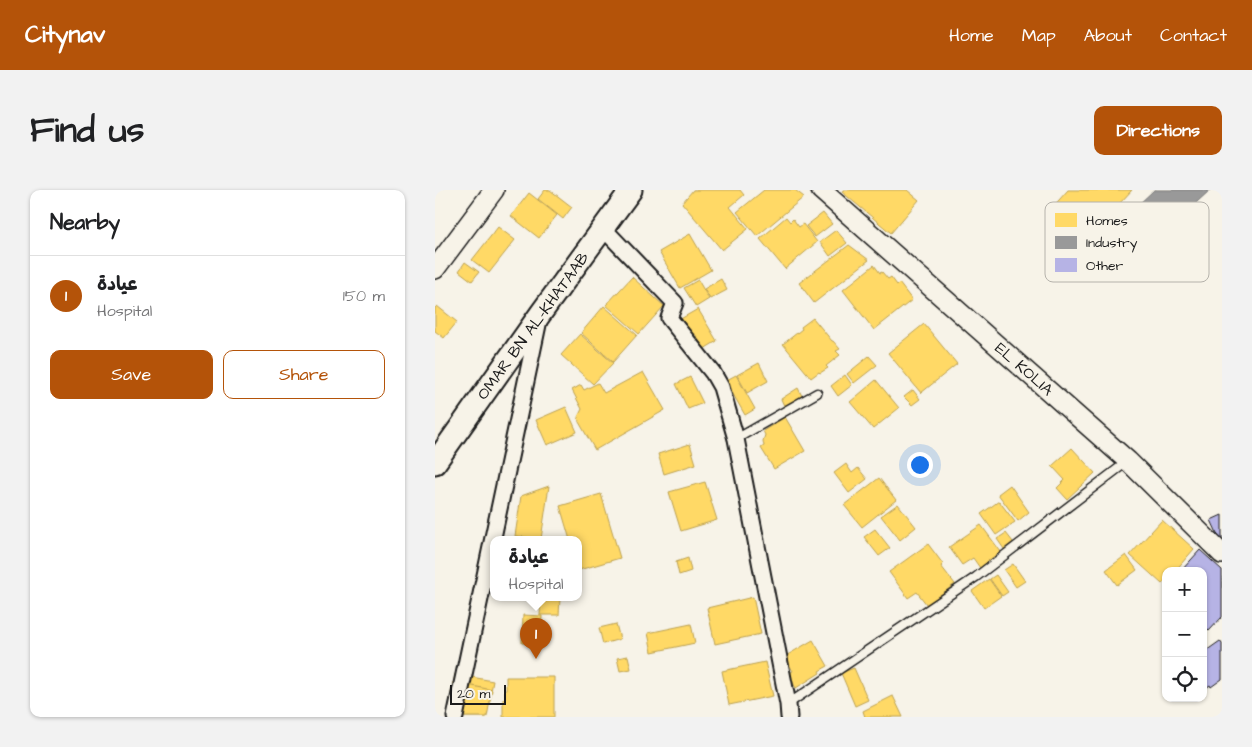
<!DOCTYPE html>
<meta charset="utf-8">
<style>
:root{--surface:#fff;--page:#f2f2f2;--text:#202124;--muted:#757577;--line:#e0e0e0;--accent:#b45309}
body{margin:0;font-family:"Architects Daughter","Playpen Sans Arabic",sans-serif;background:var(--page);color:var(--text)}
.controls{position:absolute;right:15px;bottom:15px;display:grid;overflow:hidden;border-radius:10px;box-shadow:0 1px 4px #0004}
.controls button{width:45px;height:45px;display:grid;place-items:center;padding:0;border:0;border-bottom:1px solid var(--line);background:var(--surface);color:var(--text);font:25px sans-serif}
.scale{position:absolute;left:15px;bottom:12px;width:56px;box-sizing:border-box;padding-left:5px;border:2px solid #1c1c1c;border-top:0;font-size:14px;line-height:18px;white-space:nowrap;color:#1c1c1c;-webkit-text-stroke:4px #f7f3e8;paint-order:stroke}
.you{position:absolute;left:484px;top:274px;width:18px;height:18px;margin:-12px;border:4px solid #fff;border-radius:50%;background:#1a73e8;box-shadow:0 0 0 8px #1a73e833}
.badge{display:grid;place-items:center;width:32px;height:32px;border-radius:50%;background:var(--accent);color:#fff;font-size:16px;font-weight:700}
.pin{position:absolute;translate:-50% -41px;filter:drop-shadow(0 1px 2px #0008)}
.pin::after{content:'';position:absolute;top:26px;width:18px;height:15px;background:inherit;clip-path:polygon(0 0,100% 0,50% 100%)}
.popup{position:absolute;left:55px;top:346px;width:92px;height:65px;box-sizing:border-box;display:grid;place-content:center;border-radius:10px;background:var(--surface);filter:drop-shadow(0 1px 4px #0005);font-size:16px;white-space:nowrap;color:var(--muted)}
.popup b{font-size:19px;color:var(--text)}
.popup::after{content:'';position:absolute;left:50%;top:100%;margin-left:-10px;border:10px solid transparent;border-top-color:var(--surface)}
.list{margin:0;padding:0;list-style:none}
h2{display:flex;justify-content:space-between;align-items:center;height:65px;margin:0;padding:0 20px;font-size:21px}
h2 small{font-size:16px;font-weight:400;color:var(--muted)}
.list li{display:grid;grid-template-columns:32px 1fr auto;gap:15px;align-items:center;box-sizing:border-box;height:80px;padding:0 20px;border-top:1px solid var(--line)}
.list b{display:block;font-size:19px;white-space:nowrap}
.list p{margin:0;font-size:16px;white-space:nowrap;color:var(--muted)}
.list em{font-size:16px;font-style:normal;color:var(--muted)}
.actions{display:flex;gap:10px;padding:15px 20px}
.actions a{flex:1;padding:11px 0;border:1px solid var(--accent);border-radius:10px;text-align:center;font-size:18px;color:var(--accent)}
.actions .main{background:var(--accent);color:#fff}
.icon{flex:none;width:28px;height:28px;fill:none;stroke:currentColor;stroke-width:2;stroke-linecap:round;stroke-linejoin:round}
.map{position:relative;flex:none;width:787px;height:527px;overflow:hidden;border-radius:10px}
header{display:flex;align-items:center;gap:30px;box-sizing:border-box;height:70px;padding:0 25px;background:var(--accent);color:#fff}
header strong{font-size:24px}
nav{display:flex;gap:28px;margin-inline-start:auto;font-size:18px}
.intro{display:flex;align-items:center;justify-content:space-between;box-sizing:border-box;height:120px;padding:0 30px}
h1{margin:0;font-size:35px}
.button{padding:12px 22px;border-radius:10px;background:var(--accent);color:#fff;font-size:18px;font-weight:700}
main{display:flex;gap:30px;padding:0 30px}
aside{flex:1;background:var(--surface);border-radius:10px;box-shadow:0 1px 4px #0004}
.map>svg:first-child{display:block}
.homes{fill:#ffd966;stroke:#bba050}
.industry{fill:#999;stroke:#747474}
.building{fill:#b6b3e5;stroke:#1c1c1c}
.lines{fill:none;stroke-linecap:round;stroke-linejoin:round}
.service-casing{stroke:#1c1c1c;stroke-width:11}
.minor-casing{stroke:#1c1c1c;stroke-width:19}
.tertiary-casing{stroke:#1c1c1c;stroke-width:22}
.secondary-casing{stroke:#1c1c1c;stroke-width:25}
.service{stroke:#f7f3e8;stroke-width:8}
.minor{stroke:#f7f3e8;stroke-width:15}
.tertiary{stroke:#f7f3e8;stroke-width:19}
.secondary{stroke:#f7f3e8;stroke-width:21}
.labels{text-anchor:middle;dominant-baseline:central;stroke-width:5;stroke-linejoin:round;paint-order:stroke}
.street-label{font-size:16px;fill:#1c1c1c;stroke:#f7f3e8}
.key{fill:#f7f3e8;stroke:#b5b2ab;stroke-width:1}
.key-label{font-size:14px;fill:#1c1c1c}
</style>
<header>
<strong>Citynav</strong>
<nav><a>Home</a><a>Map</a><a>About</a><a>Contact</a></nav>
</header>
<div class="intro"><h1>Find us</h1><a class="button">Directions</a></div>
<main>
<aside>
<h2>Nearby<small></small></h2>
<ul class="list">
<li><span class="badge">1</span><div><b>عيادة</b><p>Hospital</p></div><em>150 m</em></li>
</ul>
<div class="actions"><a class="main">Save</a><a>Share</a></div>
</aside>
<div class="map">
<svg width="787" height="527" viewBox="0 0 787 527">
<rect width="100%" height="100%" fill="#f7f3e8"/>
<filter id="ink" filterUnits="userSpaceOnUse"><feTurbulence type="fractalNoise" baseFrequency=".02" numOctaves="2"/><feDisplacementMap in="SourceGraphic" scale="10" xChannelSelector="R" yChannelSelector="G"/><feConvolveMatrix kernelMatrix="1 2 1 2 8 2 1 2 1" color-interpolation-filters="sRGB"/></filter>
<g filter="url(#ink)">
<g class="homes">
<polygon points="110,0 115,0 137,17 128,29 103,9"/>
<polygon points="258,0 305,0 309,5 295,17 313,39 287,60 247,13"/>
<polygon points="329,0 360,0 369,7 322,46 302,22"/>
<polygon points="408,0 472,0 484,10 456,43 407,2"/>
<polygon points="633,0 697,0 650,51 615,20"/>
<polygon points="94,3 122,25 104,48 76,26"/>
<polygon points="388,23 397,34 380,47 371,36"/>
<polygon points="351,27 355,32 358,29 364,37 368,34 382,52 350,79 325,49"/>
<polygon points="63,37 80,50 54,83 37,70"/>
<polygon points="401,40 412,53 395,66 385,52"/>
<polygon points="255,44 276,80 245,98 224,62"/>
<polygon points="414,55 434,70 379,113 364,93"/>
<polygon points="30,72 44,82 37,91 24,81"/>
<polygon points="439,75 445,83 447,82 453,89 456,87 462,95 464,93 477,110 439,140 408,100"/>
<polygon points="197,87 229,116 204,144 171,115"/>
<polygon points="286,89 292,100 275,109 269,99"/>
<polygon points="263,90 274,109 261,117 249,98"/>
<polygon points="2,116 22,132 9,148 0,141 0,118"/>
<polygon points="169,116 202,145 178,172 146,143"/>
<polygon points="263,119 282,151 269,159 260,144 253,148 242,131"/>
<polygon points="378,128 397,151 398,151 405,159 401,161 405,165 391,176 393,178 385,183 384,182 376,188 348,154 367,139 366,137"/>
<polygon points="489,134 522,174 486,203 453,163"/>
<polygon points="145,144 178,173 158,194 126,165"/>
<polygon points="434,166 442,175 419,193 412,184"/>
<polygon points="324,173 333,191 312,203 302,185"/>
<polygon points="208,182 230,220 160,260 144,232 143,227 147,219 137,200 146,195 149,200 163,193 169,203"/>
<polygon points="301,185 320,219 310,225 295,199 293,200 288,192"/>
<polygon points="410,185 417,195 403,206 396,196"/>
<polygon points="255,187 268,213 253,219 241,194"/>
<polygon points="441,190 464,218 438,239 415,212"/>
<polygon points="363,198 368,208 350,218 346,209"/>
<polygon points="478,200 485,209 477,215 469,207"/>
<polygon points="131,217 142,242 112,255 101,230"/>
<polygon points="350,227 370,261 339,279 326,258 329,256 328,251 330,245 328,241"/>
<polygon points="255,254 261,274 229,284 223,264"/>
<polygon points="637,258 660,283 632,309 622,298 630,290 617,276"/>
<polygon points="411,274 417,283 423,278 432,289 414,303 399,283"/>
<polygon points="444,288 461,310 427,337 409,315"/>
<polygon points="270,292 282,330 246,341 234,302"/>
<polygon points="575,295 594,322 583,331 563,304"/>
<polygon points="114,296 106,349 80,346 86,306"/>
<polygon points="166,304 185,368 144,380 144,350 135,350 125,316"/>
<polygon points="564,311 580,332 561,345 546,324"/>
<polygon points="463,314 481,337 465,350 446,326"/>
<polygon points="727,330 759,359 740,381 731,381 731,390 727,394 695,365"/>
<polygon points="546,335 566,362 545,378 538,368 527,375 514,357"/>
<polygon points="440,339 455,358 444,366 429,347"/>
<polygon points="571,343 578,352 569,359 562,349"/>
<polygon points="493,354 508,374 506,376 520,394 492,415 482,402 473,408 454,382"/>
<polygon points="691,365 702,380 682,395 671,380"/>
<polygon points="253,368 256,381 244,385 241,372"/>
<polygon points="578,374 590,391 581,397 569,380"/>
<polygon points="561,385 573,402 567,406 555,389"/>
<polygon points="554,389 566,406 549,418 537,401"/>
<polygon points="318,407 326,444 280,454 272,418"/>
<polygon points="106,408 125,408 124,425 105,425"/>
<polygon points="88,425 107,426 106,454 87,453"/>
<polygon points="181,434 185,449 168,454 164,438"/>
<polygon points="256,434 260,453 217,462 213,443"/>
<polygon points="378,450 393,476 384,481 385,483 361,498 353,484 358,481 349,467"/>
<polygon points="193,466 196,479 185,481 182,468"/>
<polygon points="330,472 338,506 294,515 287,481"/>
<polygon points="419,478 433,510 420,516 406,483"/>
<polygon points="20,484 58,491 51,527 12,527"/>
<polygon points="71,487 119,487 119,527 68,527 68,509 70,509 70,500 71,500"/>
<polygon points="18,492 57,500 52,527 12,527"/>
<polygon points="458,506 468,527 430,527 428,521"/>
</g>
<polygon class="industry" points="719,0 775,0 696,73 670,46"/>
<g class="building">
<polygon points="787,325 787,354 776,330"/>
<polygon points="765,360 787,380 787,427 774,441 768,435 768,381 746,381"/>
<polygon points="785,451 787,454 787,489 776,497 775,495 771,498 768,495 768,463"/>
</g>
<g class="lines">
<g class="service-casing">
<g id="service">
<polyline points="301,249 382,203"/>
<polyline points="353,514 541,387 693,271"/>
</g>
</g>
<g class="minor-casing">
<g id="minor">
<polyline points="168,38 240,113 234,128 278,183 286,197 301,249 353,514 354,527"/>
<polyline points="20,527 104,130"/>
</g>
</g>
<g class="tertiary-casing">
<g id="tertiary">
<polyline points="386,0 693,271 787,364"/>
<polyline points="0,79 59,0"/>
</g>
</g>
<g class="secondary-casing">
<polyline id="secondary" points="0,273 106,123 196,0"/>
</g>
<use href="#service" class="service"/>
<use href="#minor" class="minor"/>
<use href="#tertiary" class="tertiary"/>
<use href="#secondary" class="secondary"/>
</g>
</g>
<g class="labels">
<g class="street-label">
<text transform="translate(98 136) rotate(-54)">OMAR BN AL-KHATAAB</text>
<text transform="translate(589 179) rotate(41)">EL KOLIA</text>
</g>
</g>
<rect x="610" y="12" width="164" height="80" rx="8" class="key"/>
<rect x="620" y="23" width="22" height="14" fill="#ffd966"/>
<rect x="620" y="46" width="22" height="13" fill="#999"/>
<rect x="620" y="68" width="22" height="14" fill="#b6b3e5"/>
<g class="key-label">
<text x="651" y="35">Homes</text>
<text x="651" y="57">Industry</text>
<text x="651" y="80">Other</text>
</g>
</svg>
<div class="controls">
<button>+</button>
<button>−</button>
<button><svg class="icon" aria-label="locate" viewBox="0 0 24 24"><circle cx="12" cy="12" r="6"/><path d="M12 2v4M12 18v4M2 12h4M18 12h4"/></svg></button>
</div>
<div class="scale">20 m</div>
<div class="you"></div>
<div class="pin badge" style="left:101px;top:469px">1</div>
<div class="popup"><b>عيادة</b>Hospital</div>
</div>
</main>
